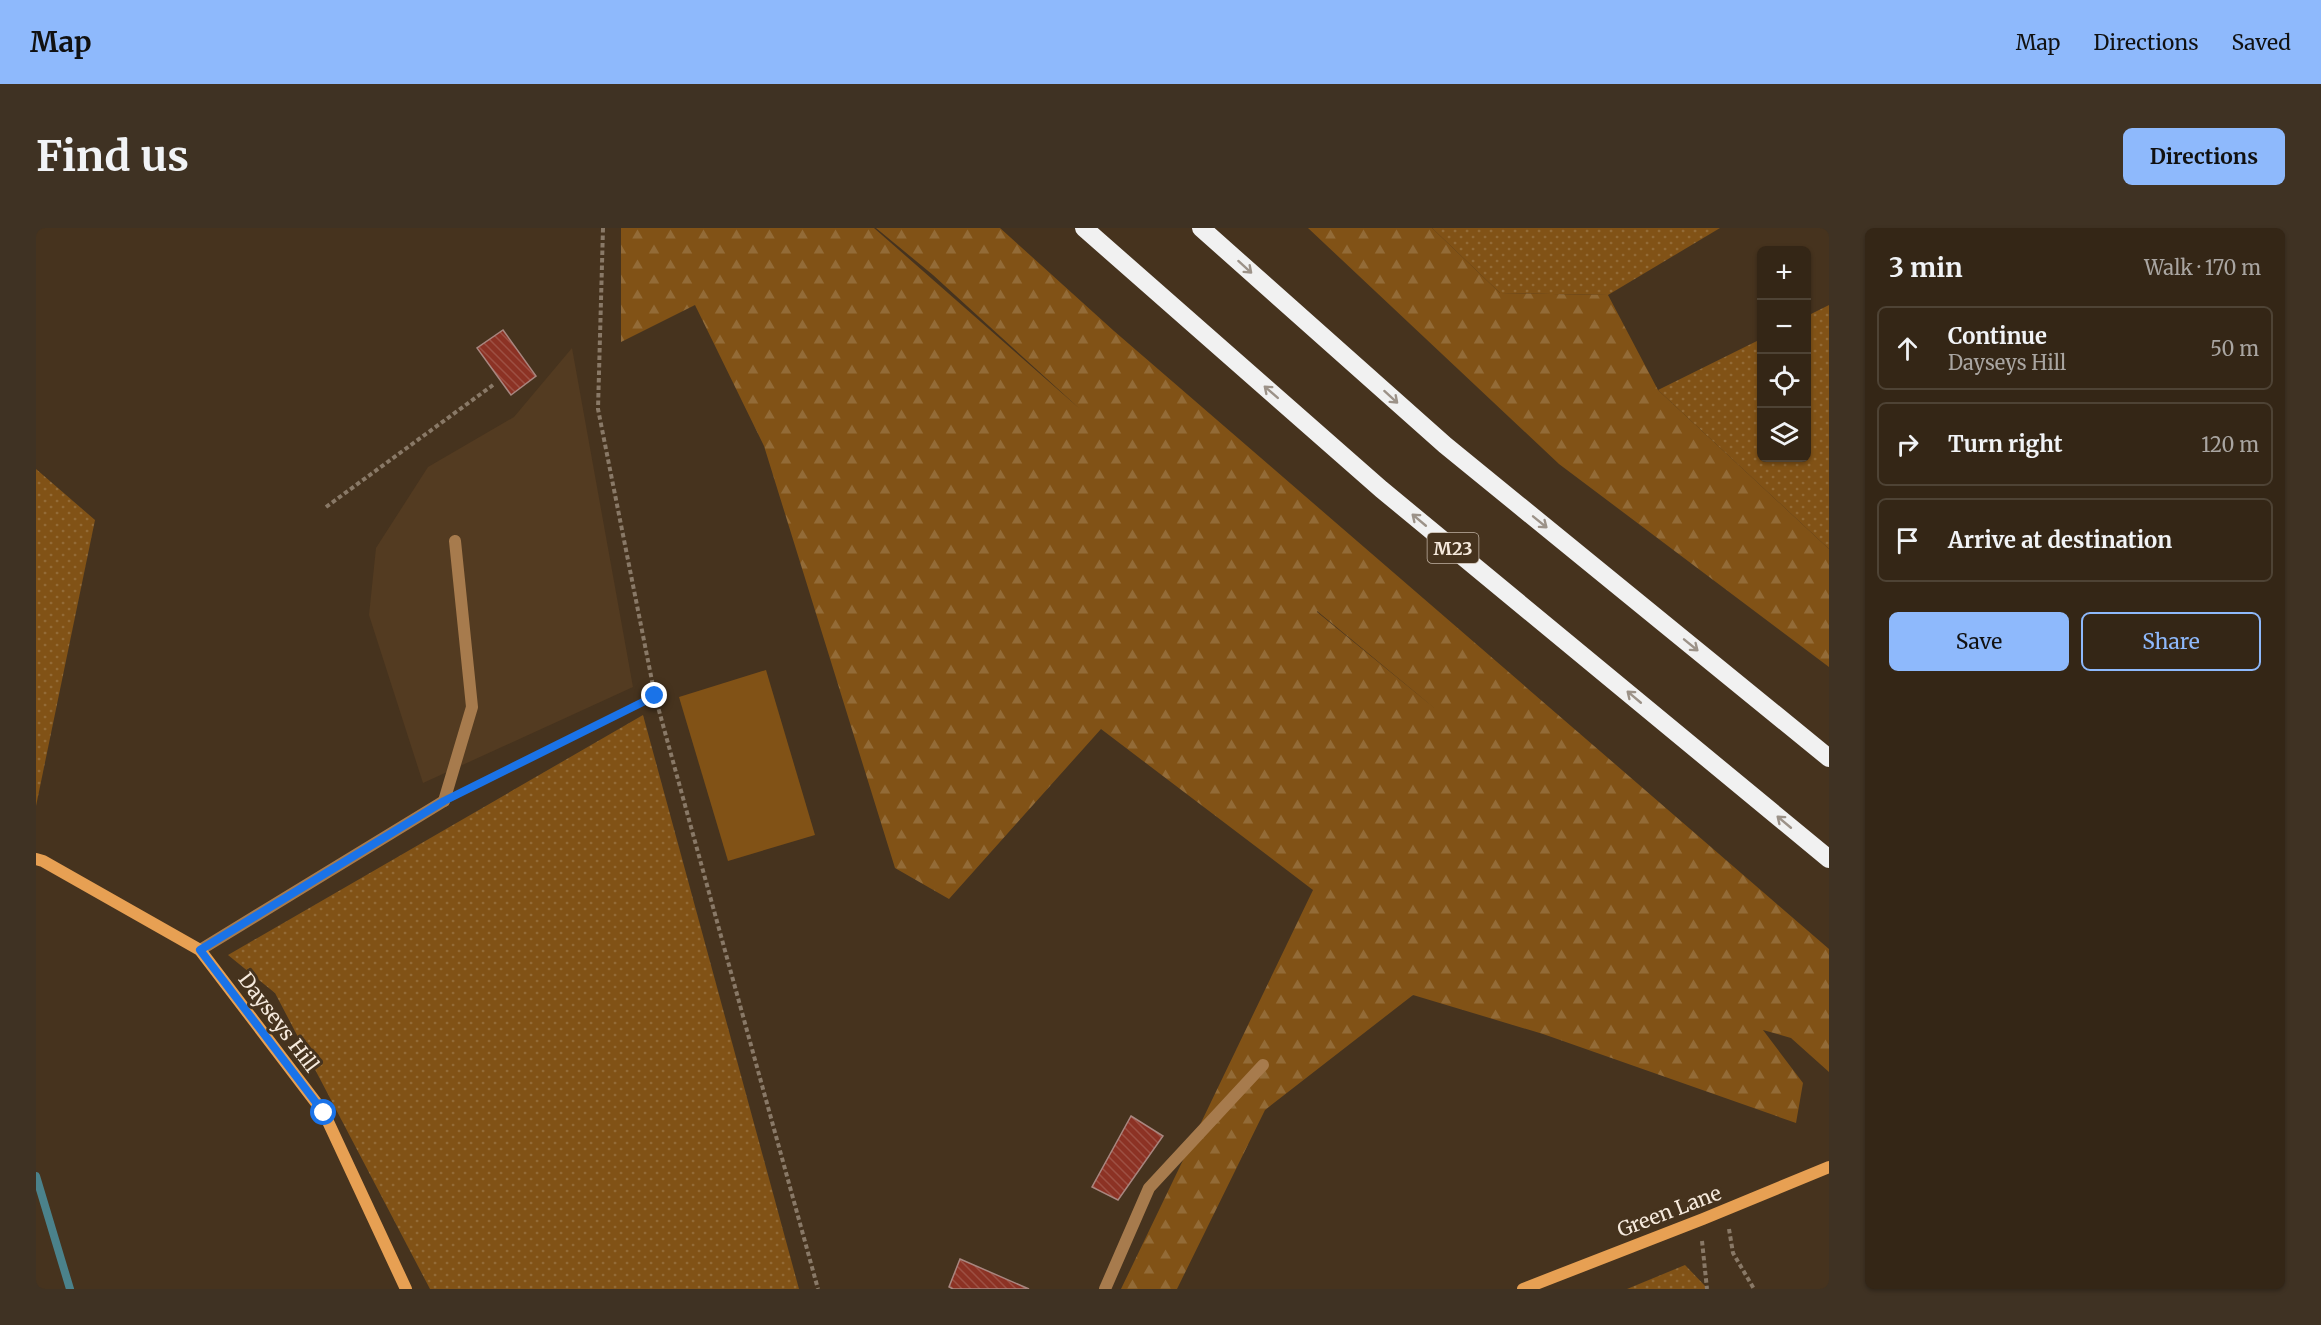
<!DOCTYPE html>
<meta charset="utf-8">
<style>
:root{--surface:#342616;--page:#3f3223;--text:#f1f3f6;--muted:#a9a5a1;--line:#4e4335;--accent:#8eb9fc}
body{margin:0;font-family:Merriweather,serif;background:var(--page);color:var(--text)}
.controls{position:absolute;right:18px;top:18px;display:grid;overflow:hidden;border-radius:9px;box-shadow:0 2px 4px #0004}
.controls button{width:54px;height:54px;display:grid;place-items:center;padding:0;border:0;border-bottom:2px solid var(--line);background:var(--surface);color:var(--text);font:30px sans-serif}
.stop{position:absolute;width:18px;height:18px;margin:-14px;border:4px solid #1a73e8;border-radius:50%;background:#fff}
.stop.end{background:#1a73e8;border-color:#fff;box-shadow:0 2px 6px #0008}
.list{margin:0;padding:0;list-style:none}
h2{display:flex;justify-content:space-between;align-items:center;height:78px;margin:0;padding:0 24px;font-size:26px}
h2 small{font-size:20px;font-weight:400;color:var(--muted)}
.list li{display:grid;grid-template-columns:39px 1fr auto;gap:18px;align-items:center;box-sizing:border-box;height:84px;margin:0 12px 12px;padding:0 12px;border:2px solid var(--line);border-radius:9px}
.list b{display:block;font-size:22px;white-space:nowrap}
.list p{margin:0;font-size:20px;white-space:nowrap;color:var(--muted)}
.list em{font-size:20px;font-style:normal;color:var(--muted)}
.actions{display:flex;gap:12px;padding:18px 24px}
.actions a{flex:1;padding:14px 0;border:2px solid var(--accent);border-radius:9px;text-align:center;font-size:21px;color:var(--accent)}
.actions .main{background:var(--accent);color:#111}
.icon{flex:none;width:33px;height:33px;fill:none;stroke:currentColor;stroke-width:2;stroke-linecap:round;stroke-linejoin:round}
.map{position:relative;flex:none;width:1793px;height:1061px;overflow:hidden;border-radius:9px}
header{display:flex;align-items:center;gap:36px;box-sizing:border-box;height:84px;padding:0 30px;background:var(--accent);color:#111}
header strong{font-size:28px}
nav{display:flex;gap:33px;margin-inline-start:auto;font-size:21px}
.intro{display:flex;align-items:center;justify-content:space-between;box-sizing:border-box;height:144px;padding:0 36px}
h1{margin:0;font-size:42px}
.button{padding:15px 27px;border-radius:9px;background:var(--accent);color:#111;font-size:21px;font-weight:700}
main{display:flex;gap:36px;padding:0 36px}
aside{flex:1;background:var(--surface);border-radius:9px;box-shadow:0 2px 4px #0004}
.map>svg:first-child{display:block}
.built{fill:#533b21}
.grass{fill:url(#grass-dots)}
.forest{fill:url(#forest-firs);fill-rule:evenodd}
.garden{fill:#815216}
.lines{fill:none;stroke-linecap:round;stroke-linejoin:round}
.stream{stroke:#4b828b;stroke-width:8}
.building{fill:url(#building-back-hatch);stroke:#a8867f;stroke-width:1.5}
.path{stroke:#897967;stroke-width:4;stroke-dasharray:4.5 3;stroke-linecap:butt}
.lane{stroke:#a77b4d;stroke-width:12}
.street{stroke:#a77b4d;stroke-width:12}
.secondary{stroke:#e7a053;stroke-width:12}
.highway{stroke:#f1f1f1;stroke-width:18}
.oneway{stroke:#9c9288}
.route{stroke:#1a73e8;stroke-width:8}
.labels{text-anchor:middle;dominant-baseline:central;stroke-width:6;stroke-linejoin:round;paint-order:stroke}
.shield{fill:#46331e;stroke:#c1b3a4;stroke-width:1.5}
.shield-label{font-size:18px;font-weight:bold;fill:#f6eadd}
.street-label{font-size:20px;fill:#f6eadd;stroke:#46331e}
</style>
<header>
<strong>Map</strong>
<nav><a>Map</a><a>Directions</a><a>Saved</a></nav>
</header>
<div class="intro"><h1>Find us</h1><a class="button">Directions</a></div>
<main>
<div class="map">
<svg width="1793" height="1061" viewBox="0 0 1793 1061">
<defs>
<pattern id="grass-dots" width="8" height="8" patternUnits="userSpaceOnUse" patternTransform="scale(1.5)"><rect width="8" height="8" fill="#815216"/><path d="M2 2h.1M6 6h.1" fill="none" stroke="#936b37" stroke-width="1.8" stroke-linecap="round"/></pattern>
<pattern id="forest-firs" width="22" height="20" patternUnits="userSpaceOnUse" patternTransform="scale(1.5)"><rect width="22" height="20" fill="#815216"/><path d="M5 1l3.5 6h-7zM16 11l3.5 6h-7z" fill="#936b37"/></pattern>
<pattern id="building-back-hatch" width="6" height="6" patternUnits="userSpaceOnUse" patternTransform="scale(1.5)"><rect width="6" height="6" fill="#8c3224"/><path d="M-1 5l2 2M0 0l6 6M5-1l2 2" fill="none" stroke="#9d5043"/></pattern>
</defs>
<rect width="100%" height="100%" fill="#46331e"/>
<polygon class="built" points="536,120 597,459 387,555 333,387 340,320 392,239 478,189"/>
<g class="grass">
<polygon points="1396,0 1684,0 1572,67 1464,65"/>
<polygon points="1793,77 1793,321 1622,162 1725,111 1726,230 1770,230 1771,88"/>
<polygon points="0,241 59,292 0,578"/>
<polygon points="607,487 763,1061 394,1061 239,765 192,727"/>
<polygon points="1649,1037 1672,1061 1591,1061"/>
</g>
<g class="forest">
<path d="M585,0H838L1044,181L897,47L840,0H964L1078,103L1793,721V844L1755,810L1727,802L1767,855L1760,895L1507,806L1377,767L1229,882L1141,1061H1085L1277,662L1065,501L913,671L859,640L728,218L659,77L585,114ZM1281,383L1402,483L1281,384Z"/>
<polygon points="1272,0 1396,0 1464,65 1572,67 1622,162 1793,321 1793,439 1523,236"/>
</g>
<polygon class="garden" points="730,442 779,607 692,633 643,469"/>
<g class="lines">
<polyline class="stream" points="0,948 34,1061"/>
</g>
<g class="building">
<polygon points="467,102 500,148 475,167 441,120"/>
<polygon points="1095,888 1127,908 1082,972 1056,959"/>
<polygon points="924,1031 993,1061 917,1061 913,1059"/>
</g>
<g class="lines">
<g class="path">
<polyline points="567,0 562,181 619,468 782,1061"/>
<polyline points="290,279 457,157"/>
<polyline points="433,560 619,468"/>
<polyline points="1693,1001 1697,1025 1718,1061"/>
<polyline points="1666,1013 1671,1061"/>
</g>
<g class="lane">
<polyline points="408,573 436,479 419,313"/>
<polyline points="1069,1061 1113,960 1227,837"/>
</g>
<polyline class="street" points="164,722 408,573"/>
<g class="secondary">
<polyline points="0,631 7,633 164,722 288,885 370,1061"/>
<polyline points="1487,1061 1667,991 1793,939"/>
</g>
<g class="highway">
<polyline points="1048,0 1345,261 1793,631"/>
<polyline points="1165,0 1409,217 1793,530"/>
</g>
</g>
<defs><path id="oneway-shaft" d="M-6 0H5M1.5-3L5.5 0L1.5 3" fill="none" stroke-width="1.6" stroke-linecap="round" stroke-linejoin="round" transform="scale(1.5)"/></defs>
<g class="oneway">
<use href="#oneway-shaft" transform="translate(1209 39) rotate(42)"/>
<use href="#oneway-shaft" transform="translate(1235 164) rotate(-139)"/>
<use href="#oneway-shaft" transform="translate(1355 169) rotate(42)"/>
<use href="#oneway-shaft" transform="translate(1383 292) rotate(-140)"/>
<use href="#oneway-shaft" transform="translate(1504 294) rotate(39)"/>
<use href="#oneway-shaft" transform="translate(1655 417) rotate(39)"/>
<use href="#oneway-shaft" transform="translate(1598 469) rotate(-140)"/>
<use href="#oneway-shaft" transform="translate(1748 594) rotate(-140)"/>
</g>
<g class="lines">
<polyline class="route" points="288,885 164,722 408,573 619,468"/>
</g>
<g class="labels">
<rect class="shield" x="1391.5" y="305" width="51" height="30" rx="4.5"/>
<g class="shield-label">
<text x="1417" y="320">M23</text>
</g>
<g class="street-label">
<text transform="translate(243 794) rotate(53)">Dayseys Hill</text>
<text transform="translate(1633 983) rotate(-21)">Green Lane</text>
</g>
</g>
</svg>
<div class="controls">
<button>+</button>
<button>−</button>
<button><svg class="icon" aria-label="locate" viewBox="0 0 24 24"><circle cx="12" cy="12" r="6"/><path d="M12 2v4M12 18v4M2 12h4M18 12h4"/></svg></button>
<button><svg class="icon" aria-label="layers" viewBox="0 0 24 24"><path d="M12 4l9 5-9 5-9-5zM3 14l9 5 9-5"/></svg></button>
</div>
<div class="stop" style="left:288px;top:885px"></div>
<div class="stop end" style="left:619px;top:468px"></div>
</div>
<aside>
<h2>3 min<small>Walk · 170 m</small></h2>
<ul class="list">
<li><svg class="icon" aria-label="ahead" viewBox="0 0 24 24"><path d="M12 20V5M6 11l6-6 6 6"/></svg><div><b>Continue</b><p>Dayseys Hill</p></div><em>50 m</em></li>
<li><svg class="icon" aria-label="right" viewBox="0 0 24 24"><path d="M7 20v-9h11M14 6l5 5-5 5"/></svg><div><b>Turn right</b></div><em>120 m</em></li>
<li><svg class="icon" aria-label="arrive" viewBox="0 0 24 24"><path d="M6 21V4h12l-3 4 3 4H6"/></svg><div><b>Arrive at destination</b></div></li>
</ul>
<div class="actions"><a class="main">Save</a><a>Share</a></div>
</aside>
</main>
